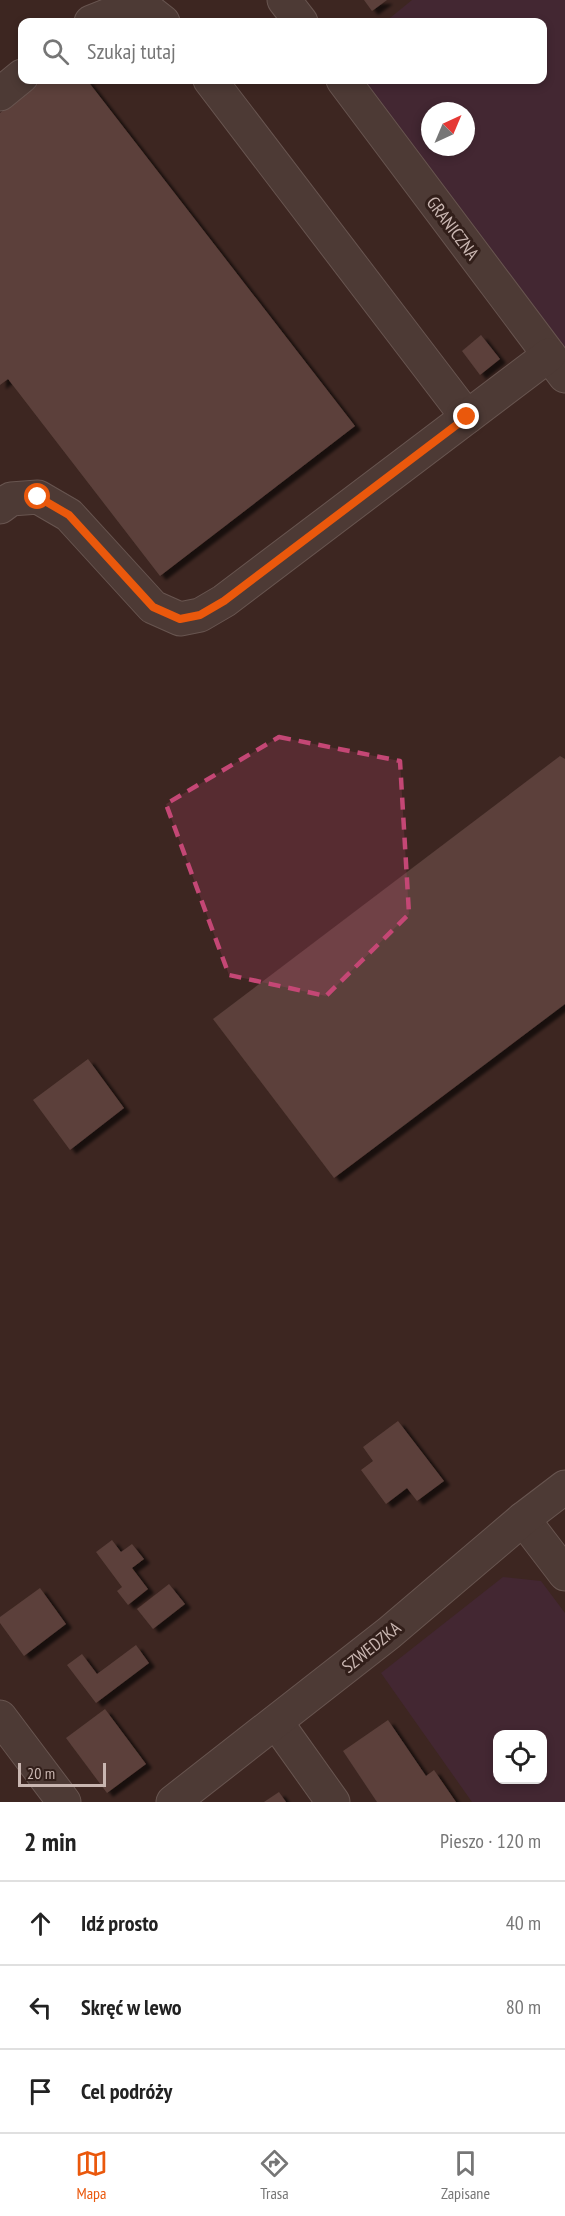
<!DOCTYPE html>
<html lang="pl">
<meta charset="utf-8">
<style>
:root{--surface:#fff;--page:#f6f6f6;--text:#222;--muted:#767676;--line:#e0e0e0;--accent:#ea580c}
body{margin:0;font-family:"PT Sans Narrow",sans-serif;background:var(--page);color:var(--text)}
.controls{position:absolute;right:18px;bottom:18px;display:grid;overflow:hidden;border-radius:12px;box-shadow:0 3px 9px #0003}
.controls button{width:54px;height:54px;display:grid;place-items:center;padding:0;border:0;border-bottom:2px solid var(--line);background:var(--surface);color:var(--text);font:30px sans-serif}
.compass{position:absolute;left:421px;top:102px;width:54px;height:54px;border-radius:50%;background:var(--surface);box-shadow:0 3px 9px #0003;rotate:44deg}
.scale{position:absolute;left:18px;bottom:15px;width:88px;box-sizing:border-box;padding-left:6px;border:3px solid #c9b6b1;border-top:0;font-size:16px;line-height:21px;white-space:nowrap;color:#c9b6b1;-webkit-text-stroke:4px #321f1a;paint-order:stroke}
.stop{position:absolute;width:18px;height:18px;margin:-14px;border:4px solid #ea580c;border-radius:50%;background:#fff}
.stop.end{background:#ea580c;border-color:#fff;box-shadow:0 2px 6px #0008}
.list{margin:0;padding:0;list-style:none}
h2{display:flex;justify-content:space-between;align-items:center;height:78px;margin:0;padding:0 24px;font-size:26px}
h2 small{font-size:20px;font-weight:400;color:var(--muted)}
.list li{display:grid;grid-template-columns:39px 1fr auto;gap:18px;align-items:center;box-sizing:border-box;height:84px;padding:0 24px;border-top:2px solid var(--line)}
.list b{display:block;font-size:22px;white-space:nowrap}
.list em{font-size:20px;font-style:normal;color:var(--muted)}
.icon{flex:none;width:33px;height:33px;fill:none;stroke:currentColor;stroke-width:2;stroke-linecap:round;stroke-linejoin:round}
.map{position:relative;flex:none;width:565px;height:1802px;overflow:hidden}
.search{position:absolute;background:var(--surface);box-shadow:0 3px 9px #0003;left:18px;right:18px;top:18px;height:66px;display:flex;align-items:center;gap:15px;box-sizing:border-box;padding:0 21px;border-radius:12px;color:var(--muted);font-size:22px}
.sheet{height:330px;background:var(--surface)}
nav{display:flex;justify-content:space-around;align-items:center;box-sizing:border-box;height:84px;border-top:2px solid var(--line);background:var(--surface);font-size:16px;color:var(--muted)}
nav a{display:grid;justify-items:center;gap:3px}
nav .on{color:var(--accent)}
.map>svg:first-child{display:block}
.green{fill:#432732;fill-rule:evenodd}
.building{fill:#5b403b;filter:url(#shadow)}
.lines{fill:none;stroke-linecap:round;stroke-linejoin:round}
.minor-casing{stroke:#685550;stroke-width:35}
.minor{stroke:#4d3a35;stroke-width:33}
.route{stroke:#ea580c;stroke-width:8}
.marked{fill:#c44775;fill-opacity:0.2;stroke:#c44775;stroke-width:4.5;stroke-dasharray:12 8;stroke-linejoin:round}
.labels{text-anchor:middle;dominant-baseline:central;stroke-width:6;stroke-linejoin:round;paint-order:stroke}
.street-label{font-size:18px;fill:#c9b6b1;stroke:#321f1a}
</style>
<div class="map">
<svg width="565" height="1802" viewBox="0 0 565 1802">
<defs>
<filter id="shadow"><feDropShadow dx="6" dy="4" stdDeviation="1.5" flood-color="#0009"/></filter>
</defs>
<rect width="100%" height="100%" fill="#3d2621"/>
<g class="green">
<path d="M412,0H565V349L356,80H542V22H385ZM430,111H466V147H430Z"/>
<path d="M503,1577L541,1581L565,1613V1802H472L381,1673ZM498,1734H542V1780H498Z"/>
</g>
<g class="building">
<polygon points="364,0 387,0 372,11"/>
<polygon points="43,80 87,80 355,426 160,576 8,379 0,385 0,113"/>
<polygon points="481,335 500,359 480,375 462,351"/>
<polygon points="560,756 565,759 565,1004 334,1178 213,1019"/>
<polygon points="88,1059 124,1108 70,1150 33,1100"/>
<polygon points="398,1421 444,1481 417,1501 407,1488 386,1504 361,1470 373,1461 363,1447"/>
<polygon points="112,1540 121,1552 132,1544 144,1559 132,1568 148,1589 128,1605 117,1591 122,1587 96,1552"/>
<polygon points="169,1584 185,1604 153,1629 137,1609"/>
<polygon points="40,1588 66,1624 24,1656 0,1623 0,1617"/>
<polygon points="136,1645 149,1663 96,1703 67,1665 82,1654 97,1674"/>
<polygon points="105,1709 146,1764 107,1793 66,1738"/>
<polygon points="388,1720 426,1776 434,1770 456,1802 377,1802 343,1751"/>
<polygon points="279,1792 286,1802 264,1802"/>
</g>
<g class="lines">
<g class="minor-casing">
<g id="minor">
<polyline points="284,0 301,22"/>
<polyline points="91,22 124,9 149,11 163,22"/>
<polyline points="210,80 467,417"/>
<polyline points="343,80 565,376"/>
<polyline points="0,94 22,76"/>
<polyline points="0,507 11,499 38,497 69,515 153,607 180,619 200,615 224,601 549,355"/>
<polyline points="523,1519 565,1574"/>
<polyline points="0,1717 64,1802"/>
<polyline points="276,1722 333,1802"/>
<polyline points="173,1802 389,1633 523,1519 565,1487"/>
</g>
</g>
<use href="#minor" class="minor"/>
</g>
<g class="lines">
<polyline class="route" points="38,497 69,515 153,607 180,619 200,615 224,601 467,417"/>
</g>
<path class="marked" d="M279,737L400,761L409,914L326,996L229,975L166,804Z"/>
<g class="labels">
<g class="street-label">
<text transform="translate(453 228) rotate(53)">GRANICZNA</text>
<text transform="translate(371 1647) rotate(-39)">SZWEDZKA</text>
</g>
</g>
</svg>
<div class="controls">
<button><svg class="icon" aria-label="locate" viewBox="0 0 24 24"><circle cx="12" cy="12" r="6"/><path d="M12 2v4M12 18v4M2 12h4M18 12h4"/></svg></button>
</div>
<svg class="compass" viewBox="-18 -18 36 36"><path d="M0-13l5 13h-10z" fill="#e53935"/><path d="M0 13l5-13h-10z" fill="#767676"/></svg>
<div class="scale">20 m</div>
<div class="stop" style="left:38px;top:497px"></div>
<div class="stop end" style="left:467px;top:417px"></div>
<div class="search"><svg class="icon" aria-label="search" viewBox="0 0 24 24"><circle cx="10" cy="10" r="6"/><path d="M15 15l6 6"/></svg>Szukaj tutaj</div>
</div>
<section class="sheet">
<h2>2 min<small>Pieszo · 120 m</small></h2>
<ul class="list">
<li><svg class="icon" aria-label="ahead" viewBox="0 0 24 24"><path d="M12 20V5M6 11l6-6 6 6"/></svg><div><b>Idź prosto</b></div><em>40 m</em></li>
<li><svg class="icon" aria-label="left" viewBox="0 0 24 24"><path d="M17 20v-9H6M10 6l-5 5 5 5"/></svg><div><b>Skręć w lewo</b></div><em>80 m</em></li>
<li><svg class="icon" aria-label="arrive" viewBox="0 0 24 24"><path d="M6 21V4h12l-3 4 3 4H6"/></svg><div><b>Cel podróży</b></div></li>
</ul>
</section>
<nav>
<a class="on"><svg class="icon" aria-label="map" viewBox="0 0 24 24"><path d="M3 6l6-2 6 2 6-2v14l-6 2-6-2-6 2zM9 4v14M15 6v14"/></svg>Mapa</a>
<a><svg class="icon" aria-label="directions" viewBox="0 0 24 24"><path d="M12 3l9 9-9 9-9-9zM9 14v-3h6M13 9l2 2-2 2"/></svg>Trasa</a>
<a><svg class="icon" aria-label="saved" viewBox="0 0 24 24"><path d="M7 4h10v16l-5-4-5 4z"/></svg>Zapisane</a>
</nav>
